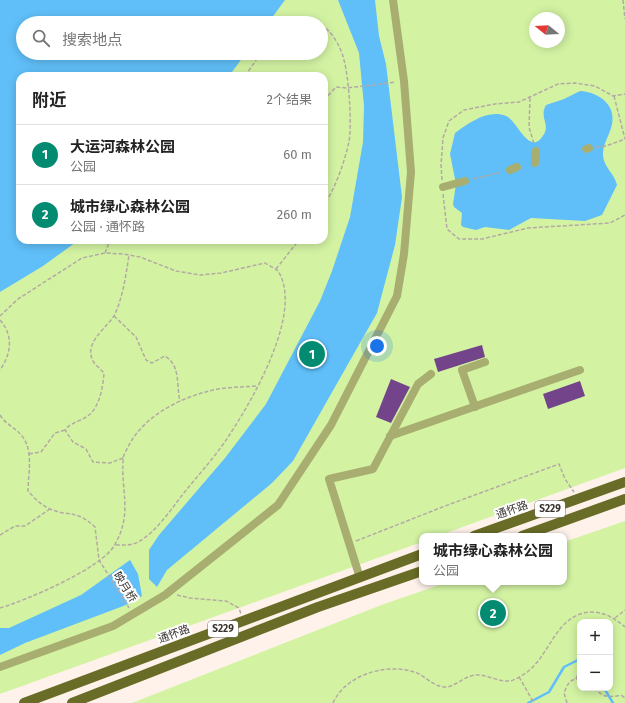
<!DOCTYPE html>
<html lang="zh">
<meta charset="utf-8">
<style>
:root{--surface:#fff;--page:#f6f6f6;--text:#222;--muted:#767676;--line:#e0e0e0;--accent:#038b71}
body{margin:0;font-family:"Fira Sans","Noto Sans SC",sans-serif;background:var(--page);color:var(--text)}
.controls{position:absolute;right:12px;bottom:12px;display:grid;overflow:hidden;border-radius:8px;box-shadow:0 2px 10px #0003}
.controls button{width:36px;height:36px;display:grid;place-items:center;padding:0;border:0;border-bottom:1px solid var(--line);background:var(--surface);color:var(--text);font:20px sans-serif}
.compass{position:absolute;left:529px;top:12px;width:36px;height:36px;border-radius:50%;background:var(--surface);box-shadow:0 2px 10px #0003;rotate:288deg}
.you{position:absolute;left:377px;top:346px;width:14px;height:14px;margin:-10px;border:3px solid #fff;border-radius:50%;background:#1a73e8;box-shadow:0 0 0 6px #1a73e833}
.badge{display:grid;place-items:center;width:26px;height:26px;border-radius:50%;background:var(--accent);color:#fff;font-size:13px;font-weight:700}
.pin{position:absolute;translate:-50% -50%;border:2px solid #fff;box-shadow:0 1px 4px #0006}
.popup{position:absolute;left:419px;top:533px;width:148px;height:52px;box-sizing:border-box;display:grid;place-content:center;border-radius:8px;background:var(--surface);filter:drop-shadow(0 1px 3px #0005);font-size:13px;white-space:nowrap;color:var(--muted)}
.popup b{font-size:15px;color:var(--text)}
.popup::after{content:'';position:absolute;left:50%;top:100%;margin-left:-8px;border:8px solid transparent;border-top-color:var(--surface)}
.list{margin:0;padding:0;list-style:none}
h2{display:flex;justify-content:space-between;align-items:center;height:52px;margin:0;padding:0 16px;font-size:17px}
h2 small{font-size:13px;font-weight:400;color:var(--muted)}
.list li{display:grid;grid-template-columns:26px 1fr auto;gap:12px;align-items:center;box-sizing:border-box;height:60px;padding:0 16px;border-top:1px solid var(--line)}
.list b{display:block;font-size:15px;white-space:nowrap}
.list p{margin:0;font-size:13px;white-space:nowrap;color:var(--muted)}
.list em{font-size:13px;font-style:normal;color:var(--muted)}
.icon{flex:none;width:22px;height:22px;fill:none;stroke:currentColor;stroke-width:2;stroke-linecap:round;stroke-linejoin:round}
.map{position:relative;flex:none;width:625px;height:703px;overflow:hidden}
.search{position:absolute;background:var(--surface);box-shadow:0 2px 10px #0003;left:16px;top:16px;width:312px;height:44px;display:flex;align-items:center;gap:10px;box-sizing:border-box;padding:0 14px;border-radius:22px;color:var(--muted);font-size:15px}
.panel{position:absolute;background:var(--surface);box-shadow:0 2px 10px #0003;left:16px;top:72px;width:312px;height:172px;border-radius:12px}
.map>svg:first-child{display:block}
.green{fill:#d3f3a3;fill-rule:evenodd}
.water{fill:#60bff9}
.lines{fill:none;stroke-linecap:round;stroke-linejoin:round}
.stream{stroke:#60bff9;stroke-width:2.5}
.building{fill:#74448b}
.path{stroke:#b4aaa4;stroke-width:1.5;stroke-dasharray:4 2;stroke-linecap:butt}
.minor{stroke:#a8ad70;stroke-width:8}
.major{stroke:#686c26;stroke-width:10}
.labels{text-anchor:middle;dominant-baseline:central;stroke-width:4;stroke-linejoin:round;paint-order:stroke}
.shield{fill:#fff;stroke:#74706d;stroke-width:1}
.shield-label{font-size:10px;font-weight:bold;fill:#38322e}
.street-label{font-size:11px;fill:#38322e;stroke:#fff}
</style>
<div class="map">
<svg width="625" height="703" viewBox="0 0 625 703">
<rect width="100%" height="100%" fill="#fef2ea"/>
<g class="green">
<path d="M0,0H625V468L438,536H422V542L0,694ZM535,18H559V42H535ZM23,23H321V53H23ZM20,76H324V240H20Z"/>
<path d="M625,521V703H132L384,604L448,582H564V542ZM580,622H610V688H580Z"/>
</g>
<g class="water">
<polygon points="0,0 285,0 268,23 23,23 23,53 246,53 229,76 20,76 20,240 79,240 43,266 0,292"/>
<polygon points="338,0 375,0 379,36 386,64 402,197 395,245 377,313 293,461 272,483 167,570 157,587 149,579 149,550 159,535 225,458 266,404 320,301 332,271 350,217 363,142 364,106 359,53"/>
<path d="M580,91C598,92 616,104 612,124C610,135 603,143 603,154C603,167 615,174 617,185L602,215L585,221L531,218L509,230L485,227L476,230L463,227L461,225L462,213L454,207L453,204L456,184L450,154L455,133C469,123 488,109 506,116C517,120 530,159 544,134C550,124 539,117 546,105L564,99Z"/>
<polygon points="130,560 138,574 142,596 126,605 25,643 0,655 0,628 9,628 81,595"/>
</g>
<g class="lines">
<g class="stream">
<polyline points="604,688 613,703"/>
<polyline points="528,703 549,692 564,667 580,659"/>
</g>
</g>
<g class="building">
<polygon points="482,345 485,357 438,372 434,359"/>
<polygon points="391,379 410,387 391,423 376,417"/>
<polygon points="580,381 585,396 548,409 543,394"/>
</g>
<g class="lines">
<g class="path">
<polyline points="623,0 625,19"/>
<polyline points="304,23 307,21 318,23"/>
<path d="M321,25C332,31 341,47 344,60C349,79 352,123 349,142C344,163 336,187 324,205"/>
<polyline points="245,76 261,53"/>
<polyline points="614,96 625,139"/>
<polyline points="530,98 529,127 534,144"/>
<polyline points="324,100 336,87 347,88 396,82"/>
<polyline points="596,147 606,146 625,139"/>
<polyline points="473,179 502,172"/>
<polyline points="442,180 441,165 443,138 449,121 464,110 495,104 519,102 558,84 575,83 595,86 613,96 625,94"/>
<polyline points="443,194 447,229 459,239 482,239 528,228 610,223 625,215"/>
<polyline points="105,253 110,240"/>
<polyline points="276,269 299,240"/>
<path d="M0,316L18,299L82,258L105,253L123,254L140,257L176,271L200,275L221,273L265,263C269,266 275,268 278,271C304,311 253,399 230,434C218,453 202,471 187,489C174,505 157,532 138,542C130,546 123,545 115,545"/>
<path d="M114,316L136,337L146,360L152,363L165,356C181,366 176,385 180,401"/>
<path d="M0,320C14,336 11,354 0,370"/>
<path d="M0,415C6,425 16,428 22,436C34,451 28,474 28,491C34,498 41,505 50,509C69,517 76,509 95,527L99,560L129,608"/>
<polyline points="29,454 41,452 55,433 65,430"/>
<path d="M123,458L110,463L93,462L86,449L73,442L65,430C71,422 82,421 89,415C100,406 103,386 104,373C101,370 98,367 95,364C80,344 108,328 115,314C123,296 126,275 129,255"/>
<polyline points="0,535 15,526 25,526 50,509"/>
<polyline points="356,541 445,506 559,464 565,479 574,492"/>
<polyline points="177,595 190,598 226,601 239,608 241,614"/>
<path d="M0,608C27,600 100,569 114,546C133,514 121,493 123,460C123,456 125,452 127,449C141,418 177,399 209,391C224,387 241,387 257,386"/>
<polyline points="615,618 625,610"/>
<polyline points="519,677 534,703"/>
<polyline points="576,679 580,668"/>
<path d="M594,688C603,697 608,698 621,695L625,698"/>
<path d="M333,703C346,674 388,662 417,673C426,677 433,686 444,687C454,688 464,676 475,675C486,674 498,682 510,681C514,680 518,678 521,676C550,661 553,615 590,612C605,612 614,618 625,627"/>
<path d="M567,703L564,693C567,685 570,678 580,679"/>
</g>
<g class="minor">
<polyline points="586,149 589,148"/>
<polyline points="535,163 536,151"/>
<polyline points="510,170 517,167"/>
<polyline points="443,187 465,181"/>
<polyline points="475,407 462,370 485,362"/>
<polyline points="390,436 580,370"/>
<polyline points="360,578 329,479 373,469 418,384 431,374"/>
<polyline points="0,667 113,626 165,595 278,505 331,425 397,296 404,254 411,172 404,81 393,0"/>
</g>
<g class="major">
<polyline points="474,536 625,482"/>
<polyline points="522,536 625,499"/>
<polyline points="24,703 422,554"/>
<polyline points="72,703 318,607 422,571"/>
</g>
</g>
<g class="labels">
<g class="shield">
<rect x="535" y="501" width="30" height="16" rx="3"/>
<rect x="208" y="621" width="30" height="16" rx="3"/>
</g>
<g class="shield-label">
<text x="550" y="509">S229</text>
<text x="223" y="629">S229</text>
</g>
<g class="street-label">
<text transform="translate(512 510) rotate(-19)">通怀路</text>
<text transform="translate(125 587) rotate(58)">映月桥</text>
<text transform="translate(174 634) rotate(-20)">通怀路</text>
</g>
</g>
</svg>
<div class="controls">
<button>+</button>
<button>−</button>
</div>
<svg class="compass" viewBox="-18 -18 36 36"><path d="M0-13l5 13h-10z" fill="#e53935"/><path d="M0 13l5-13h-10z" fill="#767676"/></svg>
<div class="you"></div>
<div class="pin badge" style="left:312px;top:354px">1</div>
<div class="pin badge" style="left:493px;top:613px">2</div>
<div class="popup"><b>城市绿心森林公园</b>公园</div>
<div class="search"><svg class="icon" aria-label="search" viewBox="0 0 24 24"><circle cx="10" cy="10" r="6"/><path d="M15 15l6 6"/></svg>搜索地点</div>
<section class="panel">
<h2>附近<small>2个结果</small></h2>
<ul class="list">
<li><span class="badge">1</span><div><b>大运河森林公园</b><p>公园</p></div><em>60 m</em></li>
<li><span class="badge">2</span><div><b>城市绿心森林公园</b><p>公园 · 通怀路</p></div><em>260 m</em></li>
</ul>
</section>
</div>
